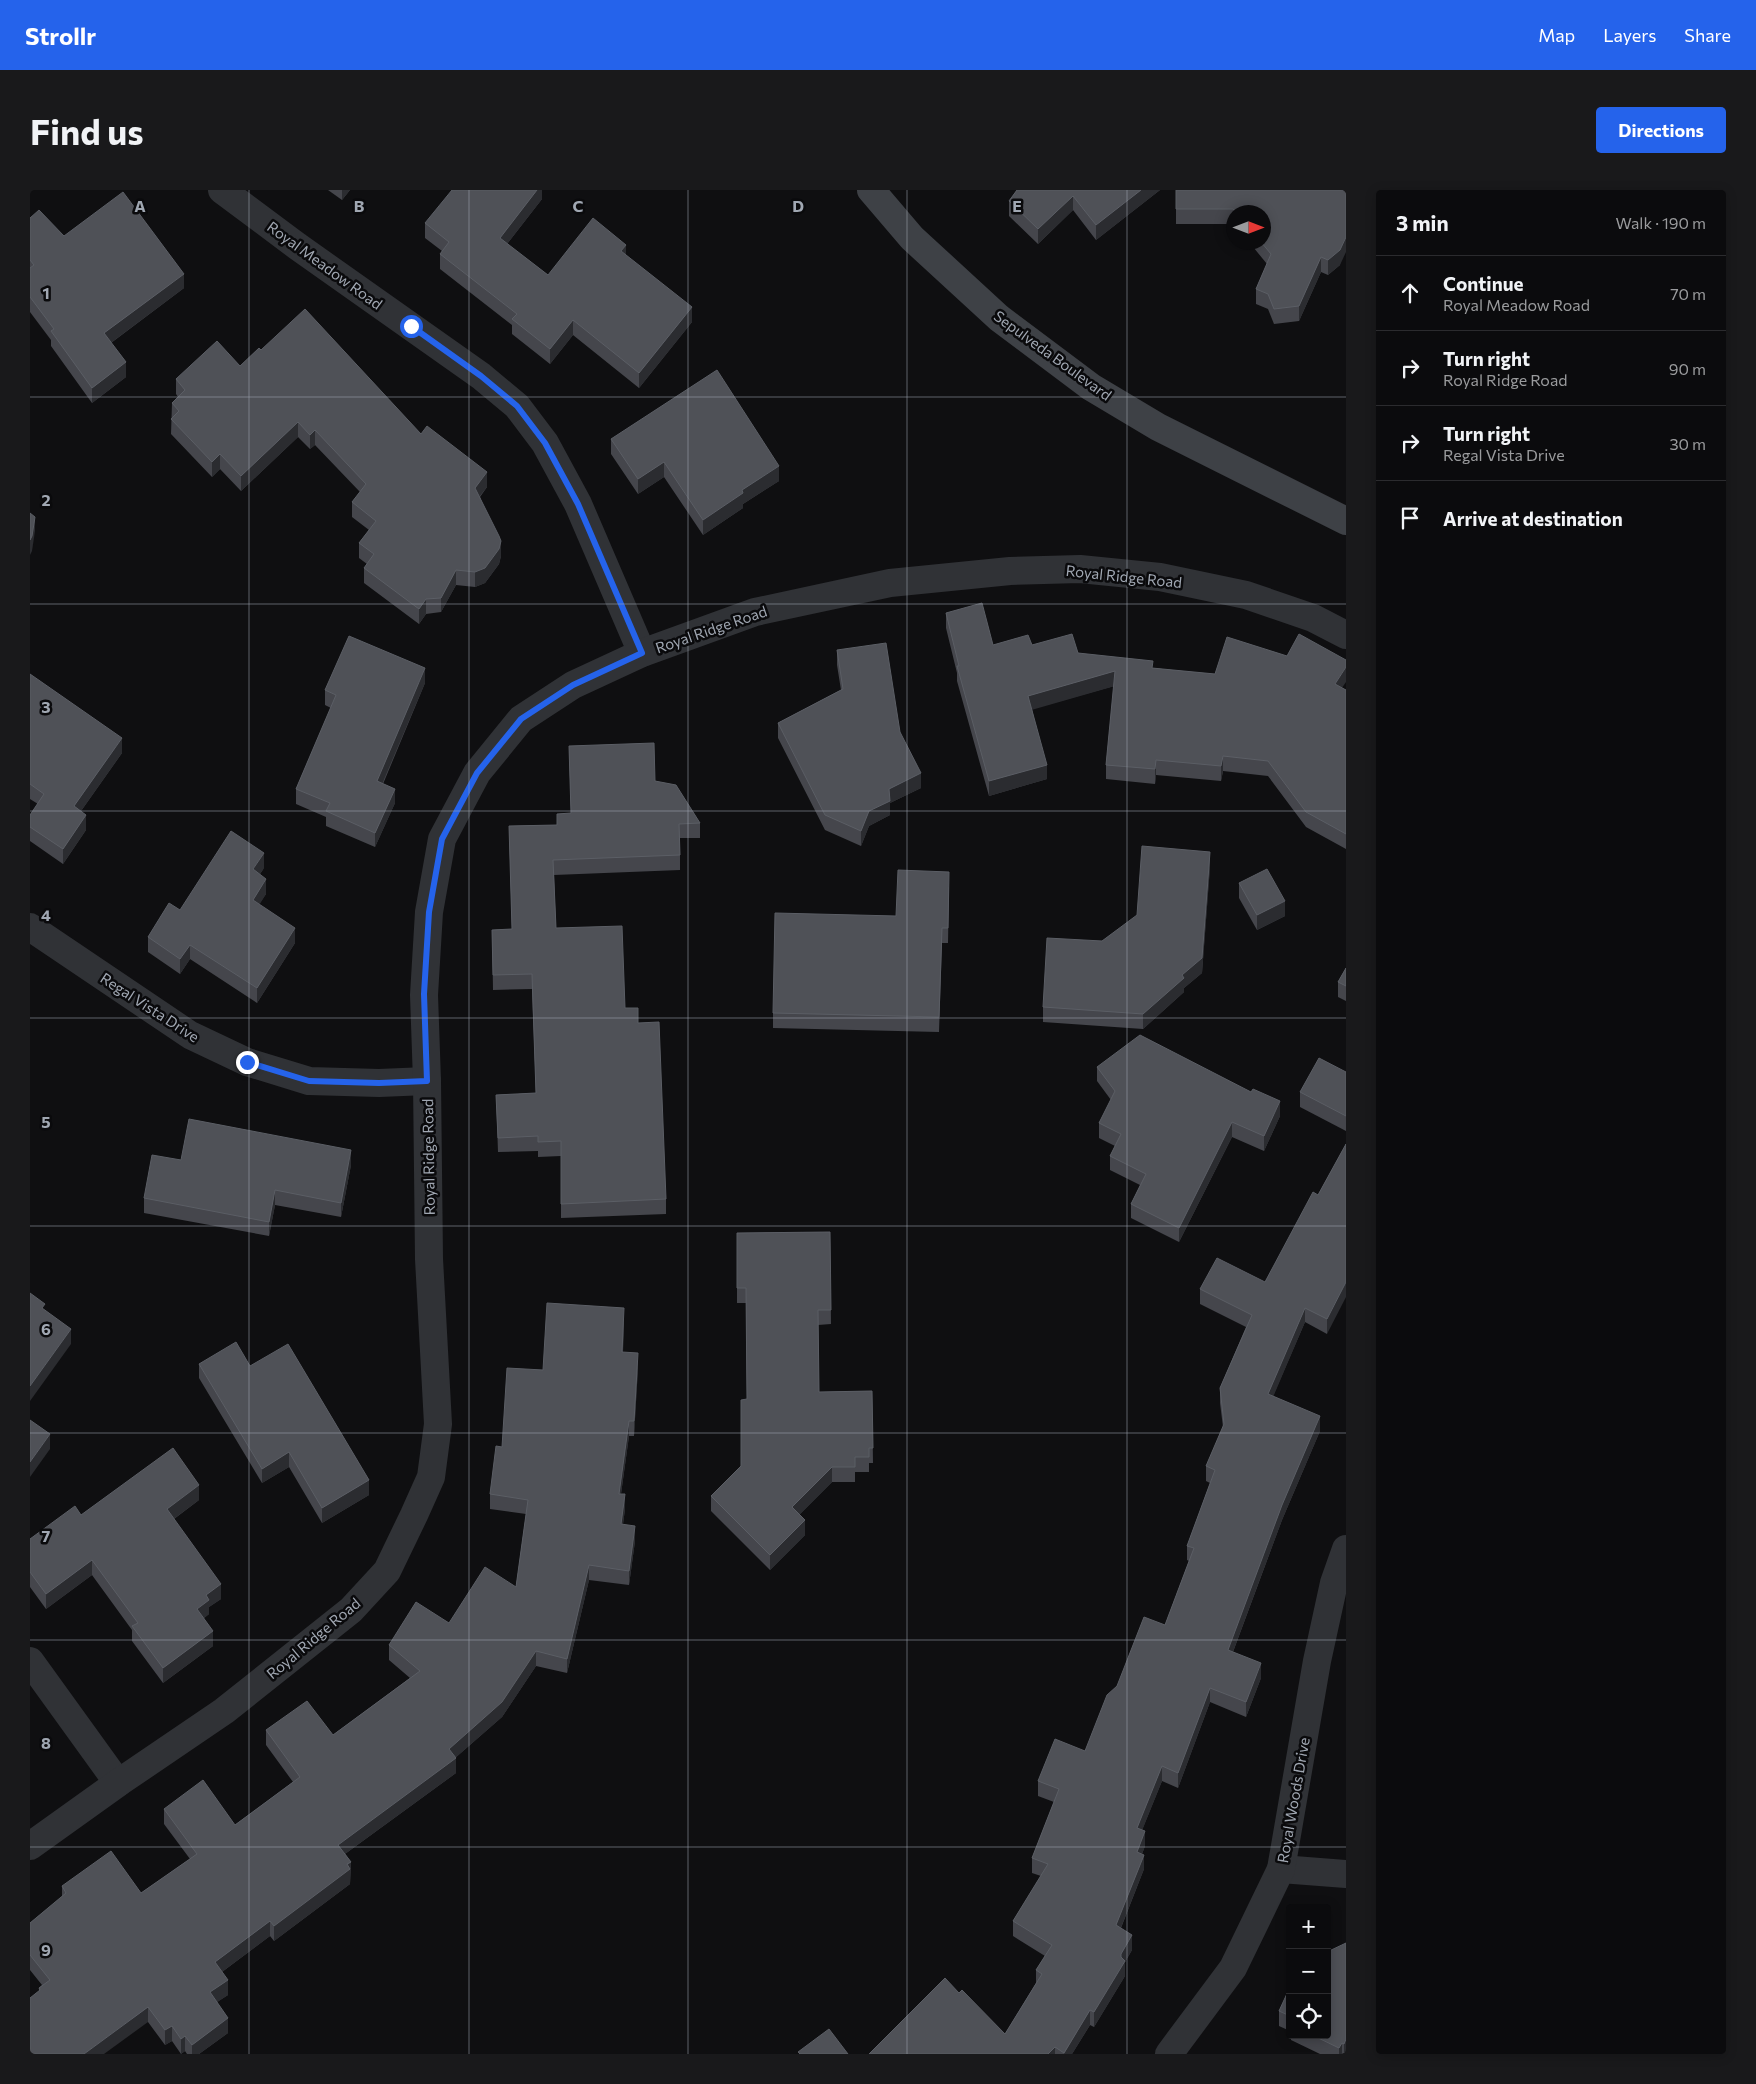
<!DOCTYPE html>
<meta charset="utf-8">
<style>
:root{--surface:#0b0b0d;--page:#19191b;--text:#f1f3f6;--muted:#9a9b9d;--line:#2b2b2e;--accent:#2563eb}
body{margin:0;font-family:Commissioner,sans-serif;background:var(--page);color:var(--text)}
.controls{position:absolute;right:15px;bottom:15px;display:grid;overflow:hidden;border-radius:5px;box-shadow:0 2px 12px #0003}
.controls button{width:45px;height:45px;display:grid;place-items:center;padding:0;border:0;border-bottom:1px solid var(--line);background:var(--surface);color:var(--text);font:25px sans-serif}
.compass{position:absolute;left:1196px;top:15px;width:45px;height:45px;border-radius:50%;background:var(--surface);box-shadow:0 2px 12px #0003;rotate:90deg}
.stop{position:absolute;width:15px;height:15px;margin:-11px;border:4px solid #2563eb;border-radius:50%;background:#fff}
.stop.end{background:#2563eb;border-color:#fff;box-shadow:0 1px 5px #0008}
.list{margin:0;padding:0;list-style:none}
h2{display:flex;justify-content:space-between;align-items:center;height:65px;margin:0;padding:0 20px;font-size:21px}
h2 small{font-size:16px;font-weight:400;color:var(--muted)}
.list li{display:grid;grid-template-columns:32px 1fr auto;gap:15px;align-items:center;box-sizing:border-box;height:75px;padding:0 20px;border-top:1px solid var(--line)}
.list b{display:block;font-size:19px;white-space:nowrap}
.list p{margin:0;font-size:16px;white-space:nowrap;color:var(--muted)}
.list em{font-size:16px;font-style:normal;color:var(--muted)}
.icon{flex:none;width:28px;height:28px;fill:none;stroke:currentColor;stroke-width:2;stroke-linecap:round;stroke-linejoin:round}
.map{position:relative;flex:none;width:1316px;height:1864px;overflow:hidden;border-radius:5px}
header{display:flex;align-items:center;gap:30px;box-sizing:border-box;height:70px;padding:0 25px;background:var(--accent);color:#fff}
header strong{font-size:24px}
nav{display:flex;gap:28px;margin-inline-start:auto;font-size:18px}
.intro{display:flex;align-items:center;justify-content:space-between;box-sizing:border-box;height:120px;padding:0 30px}
h1{margin:0;font-size:35px}
.button{padding:12px 22px;border-radius:5px;background:var(--accent);color:#fff;font-size:18px;font-weight:700}
main{display:flex;gap:30px;padding:0 30px}
aside{flex:1;background:var(--surface);border-radius:5px;box-shadow:0 2px 12px #0003}
.map>svg:first-child{display:block}
.lines{fill:none;stroke-linecap:round;stroke-linejoin:round}
.street{stroke:#303236;stroke-width:28}
.secondary{stroke:#3e4146;stroke-width:28}
.wall{fill:#45464c}
.shaded-wall{fill:#2b2c30}
.building{fill:#4f5157;stroke:#5b5e65}
.route{stroke:#2563eb;stroke-width:6}
.grid{fill:none;stroke:#a0a7b2;stroke-width:1;stroke-opacity:0.55}
.labels{text-anchor:middle;dominant-baseline:central;stroke-width:5;stroke-linejoin:round;paint-order:stroke}
.street-label{font-size:15px;fill:#a0a7b2;stroke:#0a0a0c}
.grid-label{font-size:16px;text-anchor:middle;font-weight:bold;fill:#a0a7b2;stroke:#0a0a0c;stroke-width:5;stroke-linejoin:round;paint-order:stroke}
</style>
<header>
<strong>Strollr</strong>
<nav><a>Map</a><a>Layers</a><a>Share</a></nav>
</header>
<div class="intro"><h1>Find us</h1><a class="button">Directions</a></div>
<main>
<div class="map">
<svg width="1316" height="1864" viewBox="0 0 1316 1864">
<rect width="100%" height="100%" fill="#0f0f11"/>
<g class="lines">
<g class="street">
<polyline points="192,0 267,56 451,186 487,216 515,253 548,314 612,463"/>
<polyline points="0,737 160,845 217,872 279,891 349,893 397,891"/>
<polyline points="0,1471 88,1593"/>
<polyline points="0,1656 88,1593 194,1521 321,1420 357,1381 384,1325 401,1287 408,1234 399,1069 397,891 394,805 399,722 412,649 447,583 491,529 543,495 612,463 725,422 860,393 980,381 1050,379 1130,387 1216,405 1283,428 1316,445"/>
<polyline points="1251,1679 1316,1684"/>
<polyline points="1139,1864 1203,1778 1251,1679 1287,1471 1304,1393 1316,1359"/>
</g>
<polyline class="secondary" points="841,0 882,48 969,128 1061,197 1128,237 1316,331"/>
</g>
<g class="wall">
<polygon points="298,0 320,0 312,10"/>
<polygon points="512,0 512,9 477,54 518,85 596,65 662,132 609,198 543,145 520,174 482,144 482,135 410,79 410,64 412,61 395,48 395,33"/>
<polygon points="987,0 1130,0 1066,50 1043,20 1008,54 979,26 979,11"/>
<polygon points="1316,0 1310,75 1298,85 1291,82 1269,131 1244,134 1238,119 1226,114 1226,99 1237,74 1219,52 1234,52 1234,22 1204,22 1204,35 1203,34 1146,34 1146,19"/>
<polygon points="0,28 34,46 154,98 81,153 96,187 62,213 21,156 21,150 0,122"/>
<polygon points="231,160 391,244 457,297 450,307 471,366 469,374 455,393 445,397 426,395 411,422 396,424 389,434 334,393 334,378 337,374 329,368 329,353 339,340 322,327 322,312 330,302 285,255 280,259 268,247 211,301 190,279 182,287 141,244 142,213 148,207 146,204 146,189 210,176"/>
<polygon points="581,249 749,291 713,314 713,318 673,345 634,287 608,304 581,264"/>
<polygon points="916,423 963,455 1002,455 1048,463 1123,478 1312,498 1316,500 1316,659 1276,637 1238,586 1193,581 1191,591 1126,585 1125,594 1076,589 1076,575 1084,496 1002,519 1017,589 959,606 927,491 927,483 916,438"/>
<polygon points="807,460 870,542 891,598 860,613 860,625 839,636 831,656 795,640 748,548 748,533 811,500 807,475"/>
<polygon points="0,484 92,563 51,621 56,640 33,674 0,651 0,625 8,614 0,609"/>
<polygon points="395,493 353,594 365,613 345,657 296,636 296,627 266,614 266,599 301,518 295,515 295,500"/>
<polygon points="539,556 625,591 670,633 670,648 650,648 650,680 524,685 526,738 608,833 636,1009 636,1024 531,1028 531,966 508,967 508,961 468,962 466,905 506,903 502,799 463,800 462,740 482,739 479,636 527,635 541,623"/>
<polygon points="1180,677 1172,783 1154,798 1154,802 1113,839 1013,832 1013,817 1072,751"/>
<polygon points="234,678 230,684 236,704 229,714 265,753 227,813 160,769 150,784 118,762 118,747"/>
<polygon points="1209,693 1255,726 1227,740 1209,708"/>
<polygon points="919,697 918,753 912,753 909,842 743,838 743,823 866,726"/>
<polygon points="1316,778 1316,811 1308,807 1308,792"/>
<polygon points="1067,877 1250,926 1234,961 1202,947 1149,1052 1101,1028 1101,1014 1110,995 1080,980 1080,966 1085,956 1069,948 1069,933 1081,910 1067,891"/>
<polygon points="1316,882 1316,941 1270,917 1270,902"/>
<polygon points="1316,954 1297,1144 1275,1132 1243,1206 1290,1241 1252,1330 1203,1462 1231,1488 1216,1527 1180,1512 1148,1598 1132,1591 1112,1640 1115,1656 1112,1664 1114,1679 1091,1738 1102,1760 1095,1772 1095,1786 1064,1837 1060,1835 1042,1864 839,1864 929,1803 975,1844 1006,1793 1006,1780 1015,1766 983,1746 983,1731 1011,1686 1002,1683 1002,1668 1024,1612 1008,1606 1008,1591 1055,1561 1087,1496 1135,1435 1159,1371 1157,1370 1157,1356 1180,1293 1176,1291 1176,1276 1193,1237 1190,1213 1190,1198 1216,1137 1170,1114 1170,1099 1235,1092 1288,1005"/>
<polygon points="151,970 321,975 311,1027 245,1015 239,1046 114,1023 114,1008"/>
<polygon points="800,1042 801,1134 788,1135 789,1202 842,1201 843,1273 839,1273 839,1282 825,1282 825,1292 802,1292 769,1325 775,1345 740,1380 681,1321 681,1306 711,1276 717,1209 716,1113 707,1113 707,1043"/>
<polygon points="594,1133 593,1162 608,1178 604,1246 599,1246 591,1304 595,1319 593,1334 605,1351 599,1395 559,1390 537,1483 506,1476 472,1527 425,1568 426,1583 315,1664 321,1672 320,1694 244,1751 240,1746 192,1782 198,1805 187,1812 198,1843 169,1864 157,1864 155,1861 151,1864 142,1851 135,1855 118,1832 9,1801 9,1798 12,1795 0,1780 0,1733 32,1707 32,1696 111,1703 160,1669 134,1634 134,1619 205,1635 263,1592 236,1555 236,1540 303,1545 380,1488 359,1470 359,1455 419,1433 486,1397 496,1324 460,1319 460,1304 472,1257 513,1180"/>
<polygon points="169,1174 220,1176 339,1305 292,1333 259,1277 232,1293 169,1188"/>
<polygon points="169,1310 144,1329 191,1409 179,1417 179,1424 174,1428 183,1456 133,1493 102,1451 102,1440 62,1385 16,1419 0,1397 0,1349 51,1325"/>
<polygon points="1297,1762 1316,1864 1290,1864 1261,1850 1261,1845 1297,1845"/>
<polygon points="1260,1797 1260,1841 1249,1836 1249,1821"/>
</g>
<g class="shaded-wall">
<polygon points="312,0 320,0 312,10"/>
<polygon points="507,0 512,0 512,9 470,63 470,48"/>
<polygon points="1111,0 1130,0 1066,50 1066,35"/>
<polygon points="1043,6 1043,20 1008,54 1008,39"/>
<polygon points="1316,47 1316,62 1310,75 1298,85 1298,70"/>
<polygon points="596,55 596,69 591,61"/>
<polygon points="1291,67 1291,82 1269,131 1269,116"/>
<polygon points="154,84 154,98 74,158 74,143"/>
<polygon points="662,117 662,132 609,198 609,183"/>
<polygon points="543,130 543,145 520,174 520,159"/>
<polygon points="96,172 96,187 62,213 62,198"/>
<polygon points="268,232 268,247 211,301 211,286"/>
<polygon points="285,240 285,255 280,259 280,245"/>
<polygon points="190,264 190,279 182,287 182,272"/>
<polygon points="634,272 634,287 608,304 608,289"/>
<polygon points="749,276 749,291 713,314 713,318 673,345 673,330 712,300"/>
<polygon points="457,282 457,297 445,312 445,298"/>
<polygon points="5,327 5,341 2,361 0,365 0,350"/>
<polygon points="471,351 471,366 469,374 455,393 445,397 445,382"/>
<polygon points="426,380 426,395 411,422 411,408"/>
<polygon points="396,409 396,424 389,434 389,419"/>
<polygon points="1316,477 1316,492 1305,508 1305,494"/>
<polygon points="395,478 395,493 347,606 347,591"/>
<polygon points="1085,481 1085,496 998,521 998,506"/>
<polygon points="92,548 92,563 44,631 44,616"/>
<polygon points="1193,566 1193,581 1191,591 1191,576"/>
<polygon points="1126,570 1126,585 1125,594 1125,579"/>
<polygon points="1017,575 1017,589 959,606 959,591"/>
<polygon points="891,583 891,598 860,613 860,625 839,636 831,656 831,641 839,621 859,599"/>
<polygon points="365,599 365,613 345,657 345,643"/>
<polygon points="56,625 56,640 33,674 33,659"/>
<polygon points="1180,662 1180,677 1172,783 1154,798 1154,802 1113,839 1113,824 1152,785"/>
<polygon points="234,663 234,678 223,694 223,679"/>
<polygon points="236,689 236,704 223,725 223,710"/>
<polygon points="1255,711 1255,726 1227,740 1227,725"/>
<polygon points="265,738 265,753 227,813 227,798"/>
<polygon points="160,755 160,769 150,784 150,769"/>
<polygon points="1250,911 1250,926 1234,961 1234,946"/>
<polygon points="1202,932 1202,947 1149,1052 1149,1038"/>
<polygon points="321,960 321,975 311,1027 311,1013"/>
<polygon points="245,1000 245,1015 239,1046 239,1032"/>
<polygon points="1316,1092 1316,1107 1297,1144 1297,1129"/>
<polygon points="594,1118 594,1133 592,1177 592,1162"/>
<polygon points="1275,1118 1275,1132 1238,1219 1238,1204"/>
<polygon points="41,1139 41,1154 0,1211 0,1196"/>
<polygon points="608,1163 608,1178 604,1246 604,1231"/>
<polygon points="1290,1226 1290,1241 1252,1330 1198,1475 1198,1460 1252,1315"/>
<polygon points="599,1231 599,1246 589,1318 589,1304"/>
<polygon points="20,1244 20,1259 0,1287 0,1272"/>
<polygon points="259,1262 259,1277 232,1293 232,1279"/>
<polygon points="802,1277 802,1292 762,1332 762,1317"/>
<polygon points="339,1290 339,1305 292,1333 292,1318"/>
<polygon points="169,1295 169,1310 137,1334 137,1319"/>
<polygon points="595,1304 595,1319 591,1349 591,1334"/>
<polygon points="775,1330 775,1345 740,1380 740,1365"/>
<polygon points="605,1336 605,1351 599,1395 599,1381"/>
<polygon points="62,1370 62,1385 16,1419 16,1404"/>
<polygon points="559,1375 559,1390 537,1483 537,1469"/>
<polygon points="191,1394 191,1409 179,1417 179,1424 167,1434 167,1419 176,1405"/>
<polygon points="183,1441 183,1456 133,1493 133,1478"/>
<polygon points="506,1461 506,1476 472,1527 424,1569 426,1568 426,1583 308,1669 308,1655 419,1559"/>
<polygon points="1231,1473 1231,1488 1216,1527 1216,1512"/>
<polygon points="1180,1498 1180,1512 1148,1598 1148,1583"/>
<polygon points="1132,1576 1132,1591 1107,1653 1107,1638"/>
<polygon points="1115,1641 1115,1656 1107,1677 1107,1662"/>
<polygon points="1114,1665 1114,1679 1086,1750 1086,1735"/>
<polygon points="321,1672 320,1694 244,1751 244,1736"/>
<polygon points="240,1731 240,1746 185,1787 185,1772"/>
<polygon points="1102,1745 1102,1760 1095,1772 1095,1786 1064,1837 1064,1822 1091,1764"/>
<polygon points="198,1790 198,1805 180,1817 180,1802"/>
<polygon points="118,1817 118,1832 74,1864 54,1864"/>
<polygon points="1060,1820 1060,1835 1042,1864 1034,1864"/>
<polygon points="198,1828 198,1843 169,1864 162,1864 162,1855"/>
<polygon points="142,1836 142,1851 135,1855 135,1840"/>
<polygon points="155,1846 155,1861 151,1864 151,1849"/>
<polygon points="1316,1849 1316,1864 1314,1864 1314,1854"/>
<polygon points="1312,1853 1312,1864 1309,1864 1309,1858"/>
<polygon points="1025,1857 1025,1864 1018,1864"/>
</g>
<g class="building">
<polygon points="422,0 507,0 470,48 518,85 563,28 596,55 591,61 662,117 609,183 543,130 520,159 482,129 487,124 410,64 419,52 395,33"/>
<polygon points="987,0 1111,0 1066,35 1043,6 1008,39 979,11"/>
<polygon points="1146,0 1316,0 1316,47 1310,60 1298,70 1291,67 1269,116 1244,119 1238,104 1226,99 1241,64 1231,52 1234,52 1234,22 1206,22 1203,19 1146,19"/>
<polygon points="93,2 154,84 74,143 96,172 62,198 21,141 24,139 0,107 0,78 4,75 0,70 0,28 9,20 34,46"/>
<polygon points="275,119 391,244 397,236 457,282 445,298 469,346 471,351 469,359 455,378 445,382 426,380 411,408 396,409 389,419 334,378 344,364 329,353 346,331 322,312 336,294 285,240 280,245 268,232 211,286 190,264 182,272 141,229 149,221 142,213 155,200 146,189 187,151 210,176 229,158 231,160"/>
<polygon points="687,180 749,276 712,300 713,303 673,330 634,272 608,289 581,249"/>
<polygon points="0,323 5,327 2,346 0,350"/>
<polygon points="952,413 963,455 998,445 1002,455 1042,444 1048,463 1123,471 1122,478 1185,484 1197,447 1257,466 1269,444 1316,470 1316,477 1305,494 1316,500 1316,644 1276,622 1238,571 1193,566 1191,576 1126,570 1125,579 1076,575 1085,481 998,506 1017,575 959,591 927,476 929,476 916,423"/>
<polygon points="319,446 395,478 347,591 365,599 345,643 296,621 300,613 266,599 306,505 295,500"/>
<polygon points="856,453 870,542 891,583 859,599 860,611 839,621 831,641 795,625 748,533 813,499 807,460"/>
<polygon points="0,484 92,548 44,616 56,625 33,659 0,637 0,625 14,604 0,594"/>
<polygon points="624,553 625,591 646,595 670,633 649,634 650,665 523,670 526,738 592,736 595,818 608,818 608,833 629,832 636,1009 531,1014 531,951 508,952 508,946 468,948 466,905 506,903 502,784 463,785 462,740 482,739 479,636 527,635 527,624 541,623 539,556"/>
<polygon points="201,641 234,663 223,679 236,689 223,710 265,738 227,798 160,755 150,769 118,747 139,713 150,720"/>
<polygon points="1112,656 1180,662 1172,768 1152,785 1154,788 1113,824 1013,817 1017,748 1072,751 1107,725"/>
<polygon points="1237,679 1255,711 1227,725 1209,693"/>
<polygon points="868,680 919,682 918,738 912,738 909,827 743,823 745,723 866,726"/>
<polygon points="1316,778 1316,796 1308,792"/>
<polygon points="1110,845 1221,902 1223,899 1250,911 1234,946 1202,932 1149,1038 1101,1014 1116,984 1080,966 1091,944 1069,933 1085,901 1067,877"/>
<polygon points="1289,868 1316,882 1316,926 1270,902"/>
<polygon points="159,929 321,960 311,1013 245,1000 239,1032 114,1008 122,965 151,970"/>
<polygon points="1316,954 1316,1092 1297,1129 1275,1118 1238,1204 1290,1226 1252,1315 1198,1460 1231,1473 1216,1512 1180,1498 1148,1583 1132,1576 1107,1638 1115,1641 1107,1662 1114,1665 1086,1735 1102,1745 1091,1764 1091,1767 1095,1771 1064,1822 1060,1820 1034,1863 1025,1857 1018,1864 839,1864 915,1788 929,1803 932,1800 975,1844 1012,1784 1006,1780 1022,1755 983,1731 1018,1674 1002,1668 1029,1599 1008,1591 1025,1549 1055,1561 1077,1505 1087,1496 1114,1427 1135,1435 1164,1358 1157,1356 1185,1280 1176,1276 1194,1234 1190,1198 1222,1125 1170,1099 1187,1068 1235,1092 1283,1002 1288,1005"/>
<polygon points="800,1042 801,1120 788,1120 789,1202 842,1201 843,1258 839,1258 839,1267 825,1267 825,1277 802,1277 762,1317 775,1330 740,1365 681,1306 711,1276 711,1210 717,1209 716,1098 707,1098 707,1043"/>
<polygon points="0,1103 15,1114 12,1118 41,1139 0,1196"/>
<polygon points="517,1113 594,1118 592,1162 608,1163 604,1231 599,1231 589,1304 595,1304 591,1334 605,1336 599,1381 559,1375 537,1469 506,1461 472,1512 419,1559 426,1568 308,1655 321,1672 317,1674 320,1679 244,1736 240,1731 185,1772 198,1790 180,1802 198,1828 162,1855 155,1846 151,1849 142,1836 135,1840 118,1817 54,1864 0,1864 0,1808 10,1800 9,1798 20,1790 0,1765 0,1733 36,1703 32,1696 81,1661 111,1703 167,1664 134,1619 173,1590 205,1635 270,1587 236,1540 277,1511 303,1545 390,1481 359,1455 386,1412 419,1433 455,1377 486,1397 498,1310 460,1304 466,1256 472,1257 477,1178 513,1180"/>
<polygon points="206,1152 220,1176 258,1154 339,1290 292,1318 259,1262 232,1279 169,1174"/>
<polygon points="0,1230 20,1244 0,1272"/>
<polygon points="143,1258 169,1295 137,1319 191,1394 176,1405 179,1410 167,1419 183,1441 133,1478 102,1436 108,1433 62,1370 16,1404 0,1382 0,1349 45,1316 51,1325"/>
<polygon points="1316,1753 1316,1849 1314,1854 1312,1853 1309,1858 1282,1845 1297,1845 1297,1762"/>
<polygon points="1260,1797 1260,1826 1249,1821"/>
<polygon points="799,1839 818,1864 770,1864 768,1862"/>
</g>
<g class="lines">
<polyline class="route" points="217,872 279,891 349,893 397,891 394,804 399,722 412,649 447,583 491,529 543,495 612,463 548,314 515,253 487,216 451,186 381,136"/>
</g>
<path class="grid" d="M219,0V1864M439,0V1864M658,0V1864M877,0V1864M1097,0V1864M0,207H1316M0,414H1316M0,621H1316M0,828H1316M0,1036H1316M0,1243H1316M0,1450H1316M0,1657H1316"/>
<g class="labels">
<g class="street-label">
<text transform="translate(295 75) rotate(36)">Royal Meadow Road</text>
<text transform="translate(1023 165) rotate(36)">Sepulveda Boulevard</text>
<text transform="translate(1094 386) rotate(6)">Royal Ridge Road</text>
<text transform="translate(681 439) rotate(-19)">Royal Ridge Road</text>
<text transform="translate(120 817) rotate(33)">Regal Vista Drive</text>
<text transform="translate(398 967) rotate(-91)">Royal Ridge Road</text>
<text transform="translate(283 1448) rotate(-40)">Royal Ridge Road</text>
<text transform="translate(1263 1610) rotate(-80)">Royal Woods Drive</text>
</g>
</g>
<g class="grid-label">
<text x="110" y="22">A</text>
<text x="329" y="22">B</text>
<text x="548" y="22">C</text>
<text x="768" y="22">D</text>
<text x="987" y="22">E</text>
<text x="16" y="109">1</text>
<text x="16" y="316">2</text>
<text x="16" y="523">3</text>
<text x="16" y="731">4</text>
<text x="16" y="938">5</text>
<text x="16" y="1145">6</text>
<text x="16" y="1352">7</text>
<text x="16" y="1559">8</text>
<text x="16" y="1766">9</text>
</g>
</svg>
<div class="controls">
<button>+</button>
<button>−</button>
<button><svg class="icon" aria-label="locate" viewBox="0 0 24 24"><circle cx="12" cy="12" r="6"/><path d="M12 2v4M12 18v4M2 12h4M18 12h4"/></svg></button>
</div>
<svg class="compass" viewBox="-18 -18 36 36"><path d="M0-13l5 13h-10z" fill="#e53935"/><path d="M0 13l5-13h-10z" fill="#9a9b9d"/></svg>
<div class="stop" style="left:381px;top:136px"></div>
<div class="stop end" style="left:217px;top:872px"></div>
</div>
<aside>
<h2>3 min<small>Walk · 190 m</small></h2>
<ul class="list">
<li><svg class="icon" aria-label="ahead" viewBox="0 0 24 24"><path d="M12 20V5M6 11l6-6 6 6"/></svg><div><b>Continue</b><p>Royal Meadow Road</p></div><em>70 m</em></li>
<li><svg class="icon" aria-label="right" viewBox="0 0 24 24"><path d="M7 20v-9h11M14 6l5 5-5 5"/></svg><div><b>Turn right</b><p>Royal Ridge Road</p></div><em>90 m</em></li>
<li><svg class="icon" aria-label="right" viewBox="0 0 24 24"><path d="M7 20v-9h11M14 6l5 5-5 5"/></svg><div><b>Turn right</b><p>Regal Vista Drive</p></div><em>30 m</em></li>
<li><svg class="icon" aria-label="arrive" viewBox="0 0 24 24"><path d="M6 21V4h12l-3 4 3 4H6"/></svg><div><b>Arrive at destination</b></div></li>
</ul>
</aside>
</main>
